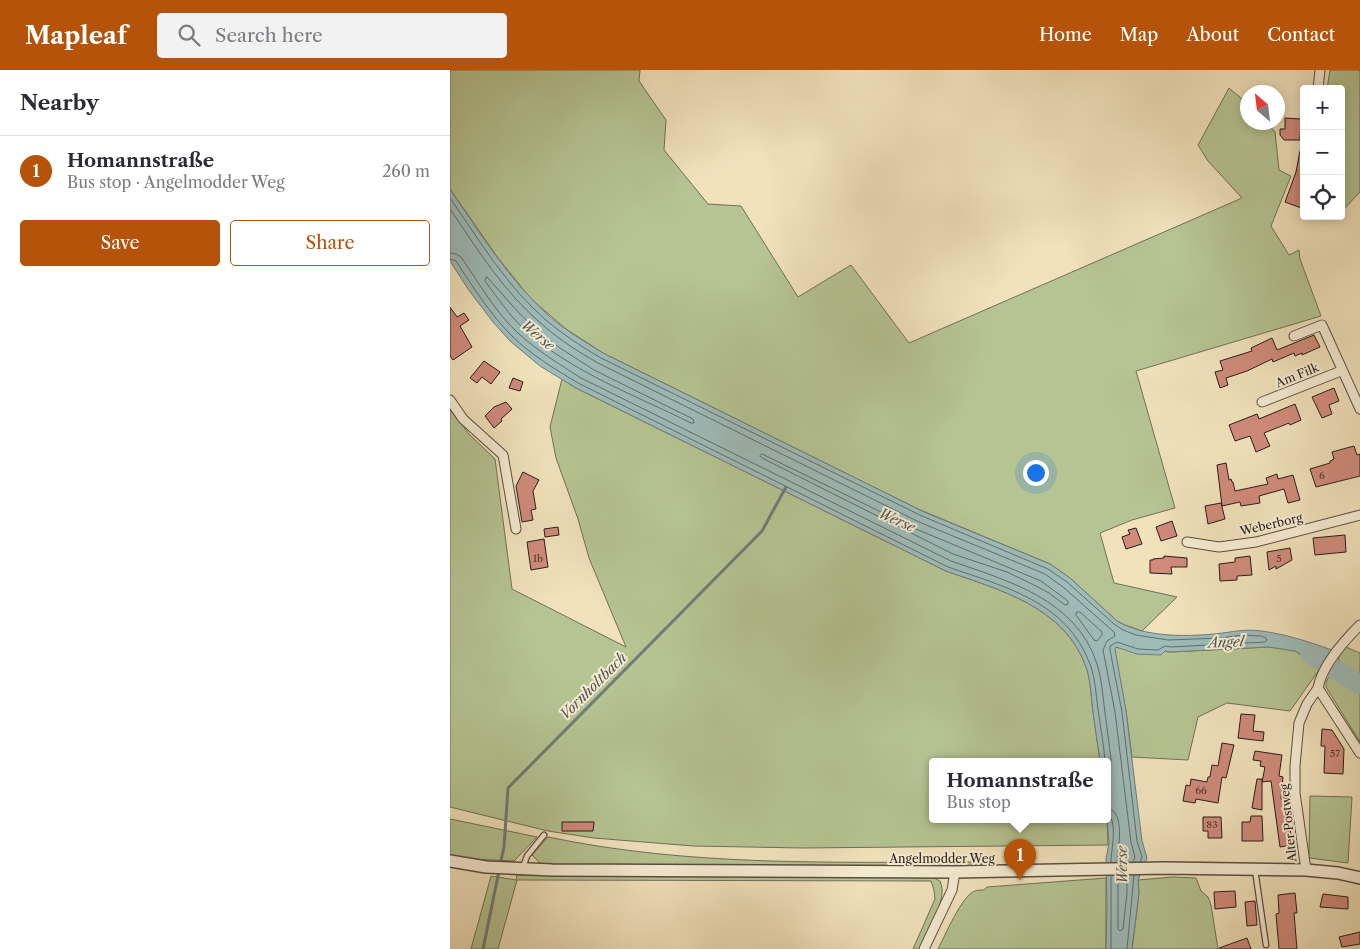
<!DOCTYPE html>
<meta charset="utf-8">
<style>
:root{--surface:#fff;--page:#f2f2f3;--text:#2b2b33;--muted:#7c7c81;--line:#e1e1e2;--accent:#b45309}
body{margin:0;font-family:"Libre Caslon Text",serif;background:var(--page);color:var(--text)}
.controls{position:absolute;right:15px;top:15px;display:grid;overflow:hidden;border-radius:5px;box-shadow:0 2px 12px #0003}
.controls button{width:45px;height:45px;display:grid;place-items:center;padding:0;border:0;border-bottom:1px solid var(--line);background:var(--surface);color:var(--text);font:25px sans-serif}
.compass{position:absolute;left:790px;top:15px;width:45px;height:45px;border-radius:50%;background:var(--surface);box-shadow:0 2px 12px #0003;rotate:332deg}
.you{position:absolute;left:585px;top:402px;width:18px;height:18px;margin:-12px;border:4px solid #fff;border-radius:50%;background:#1a73e8;box-shadow:0 0 0 8px #1a73e833}
.badge{display:grid;place-items:center;width:32px;height:32px;border-radius:50%;background:var(--accent);color:#fff;font-size:16px;font-weight:700}
.pin{position:absolute;translate:-50% -41px;filter:drop-shadow(0 1px 2px #0008)}
.pin::after{content:'';position:absolute;top:26px;width:18px;height:15px;background:inherit;clip-path:polygon(0 0,100% 0,50% 100%)}
.popup{position:absolute;left:479px;top:688px;width:182px;height:65px;box-sizing:border-box;display:grid;place-content:center;border-radius:5px;background:var(--surface);filter:drop-shadow(0 1px 4px #0005);font-size:16px;white-space:nowrap;color:var(--muted)}
.popup b{font-size:19px;color:var(--text)}
.popup::after{content:'';position:absolute;left:50%;top:100%;margin-left:-10px;border:10px solid transparent;border-top-color:var(--surface)}
.list{margin:0;padding:0;list-style:none}
h2{display:flex;justify-content:space-between;align-items:center;height:65px;margin:0;padding:0 20px;font-size:21px}
h2 small{font-size:16px;font-weight:400;color:var(--muted)}
.list li{display:grid;grid-template-columns:32px 1fr auto;gap:15px;align-items:center;box-sizing:border-box;height:70px;padding:0 20px;border-top:1px solid var(--line)}
.list b{display:block;font-size:19px;white-space:nowrap}
.list p{margin:0;font-size:16px;white-space:nowrap;color:var(--muted)}
.list em{font-size:16px;font-style:normal;color:var(--muted)}
.actions{display:flex;gap:10px;padding:15px 20px}
.actions a{flex:1;padding:11px 0;border:1px solid var(--accent);border-radius:5px;text-align:center;font-size:18px;color:var(--accent)}
.actions .main{background:var(--accent);color:#fff}
.icon{flex:none;width:28px;height:28px;fill:none;stroke:currentColor;stroke-width:2;stroke-linecap:round;stroke-linejoin:round}
.map{position:relative;flex:none;width:910px;height:879px;overflow:hidden}
header{display:flex;align-items:center;gap:30px;box-sizing:border-box;height:70px;padding:0 25px;background:var(--accent);color:#fff}
header strong{font-size:24px}
nav{display:flex;gap:28px;margin-inline-start:auto;font-size:18px}
.search{width:350px;height:45px;background:var(--page);display:flex;align-items:center;gap:12px;box-sizing:border-box;padding:0 18px;border-radius:5px;color:var(--muted);font-size:19px}
main{display:flex}
aside{flex:1;background:var(--surface)}
.map>svg:first-child{display:block}
.green{fill:#b6c493;stroke:#6f7056}
.water{fill:#9ebcba;stroke:#6f7c79}
.lines{fill:none;stroke-linecap:round;stroke-linejoin:round}
.shore{stroke:#636c69;stroke-width:1}
.stream{stroke:#6f7c79;stroke-width:3}
.river{stroke:#9ebcba;stroke-width:19}
.building{fill:#d08b7b;stroke:#281c18}
.service-casing{stroke:#5a4e41;stroke-width:7}
.minor-casing{stroke:#5a4e41;stroke-width:11}
.tertiary-casing{stroke:#5a4e41;stroke-width:14}
.service{stroke:#f6ecd3;stroke-width:4.5}
.minor{stroke:#f6ecd3;stroke-width:9}
.tertiary{stroke:#f6ecd3;stroke-width:11}
.labels{text-anchor:middle;dominant-baseline:central;stroke-width:4;stroke-linejoin:round;paint-order:stroke}
.number-label{font-size:10px;fill:#523831}
.street-label{font-size:12px;fill:#281c18;stroke:#f6ecd3}
.water-label{font-size:14px;font-style:italic;fill:#515451;stroke:#f6ecd3}
</style>
<header>
<strong>Mapleaf</strong>
<div class="search"><svg class="icon" aria-label="search" viewBox="0 0 24 24"><circle cx="10" cy="10" r="6"/><path d="M15 15l6 6"/></svg>Search here</div>
<nav><a>Home</a><a>Map</a><a>About</a><a>Contact</a></nav>
</header>
<main>
<aside>
<h2>Nearby<small></small></h2>
<ul class="list">
<li><span class="badge">1</span><div><b>Homannstraße</b><p>Bus stop · Angelmodder Weg</p></div><em>260 m</em></li>
</ul>
<div class="actions"><a class="main">Save</a><a>Share</a></div>
</aside>
<div class="map">
<svg width="910" height="879" viewBox="0 0 910 879">
<rect width="100%" height="100%" fill="#f1e2bc"/>
<filter id="stains"><feTurbulence type="fractalNoise" baseFrequency=".004" numOctaves="4"/><feColorMatrix values="0 0 0 0 .2 0 0 0 0 .09 0 0 0 0 .02 0 0 0 .5 -.17"/></filter>
<radialGradient id="worn" r=".72"><stop offset=".6" stop-color="#630" stop-opacity="0"/><stop offset="1" stop-color="#630" stop-opacity=".3"/></radialGradient>
<g class="green">
<polygon points="0,0 190,0 189,11 216,50 214,80 258,134 291,136 348,227 401,195 459,273 792,128 758,91 748,75 779,18 797,33 798,52 817,53 825,62 829,100 841,106 821,156 839,185 849,180 850,189 871,246 686,301 725,438 682,450 650,463 664,513 727,527 692,561 675,555 667,551 620,508 600,494 468,439 153,283 116,259 81,229 48,188 0,119"/>
<polygon points="880,0 910,0 910,122 892,141 891,19 877,19"/>
<path d="M112,309L126,318L496,501C550,520 615,537 636,597C641,611 641,627 643,642C645,658 648,675 650,691H482V749H657L658,775L353,778L243,776L144,768L98,761L0,737V340L19,364L45,389L62,519L176,577L139,488L128,449L106,388L100,357Z"/>
<polygon points="891,575 910,583 910,609 889,591 888,580"/>
<polygon points="666,577 720,582 819,577 845,581 871,597 840,641 777,633 748,647 738,690 682,687 676,641 664,579"/>
<polygon points="880,604 910,623 910,672 876,617 876,612"/>
<polygon points="860,726 902,727 898,793 859,788"/>
<polygon points="0,749 87,767 64,791 20,789 0,785"/>
<path d="M98,767C241,797 387,792 532,792L531,795L502,797L93,796L82,785Z"/>
<path d="M67,805L482,807L490,811C499,829 477,861 469,879H463L485,829L484,820L481,811L67,810L48,879H21L41,806L66,810Z"/>
<polygon points="723,807 746,808 751,821 758,827 761,835 768,879 682,879 689,823 688,810"/>
<path d="M656,808V879H488C495,866 512,825 525,821C526,820 533,820 534,820L537,817Z"/>
</g>
<path class="water" d="M0,119C30,163 59,210 99,246C116,261 135,272 153,283L474,442L600,494L620,508L667,551C695,568 740,567 773,563C786,561 798,559 811,561C836,564 859,572 882,580L871,597L845,581L819,577L720,582L715,581L711,585L687,584L666,577L665,579L676,641L692,771L697,788L688,810L689,823L682,879H656L657,836L656,789L659,773L657,749L658,691H650C648,675 645,658 643,642C641,627 641,611 636,597C615,537 550,520 496,501L126,318L90,296L60,271L43,252L18,219L0,191Z"/>
<g class="lines">
<g class="shore">
<path d="M0,128C30,171 57,217 97,251C114,265 132,277 151,288L472,446L598,499L617,512L664,554L673,560L686,565L718,570L771,568L792,565L811,566L816,568L817,570L815,572L721,577L715,576L708,580L688,579L667,572L660,576V580L672,642L687,771L692,787L690,792"/>
<path d="M0,139C28,180 55,224 94,256C111,271 129,282 148,293L469,452L595,504L613,517L664,562L665,566L657,571L653,580L665,642L681,772L685,787L683,792"/>
<path d="M0,183L6,184L11,187C29,213 45,242 69,264C88,281 109,294 131,308L501,491C558,511 626,529 647,594C652,610 653,627 655,643C657,658 659,673 661,689V694L658,699"/>
<path d="M0,189L6,191C23,217 40,244 62,266C81,285 105,299 128,313L498,497C555,517 616,531 640,594C646,610 646,629 649,646C651,661 654,676 655,691"/>
<path d="M37,207L69,243L88,261L110,278L144,300L243,349L244,353H241C185,325 121,302 74,259C59,245 47,227 35,211Z"/>
<polygon points="312,384 466,459 591,511 618,531 618,534 615,535 599,523 584,515 557,502 503,484 312,388 310,386"/>
<polygon points="627,542 630,542 652,562 652,565 647,571 644,570 626,545"/>
<path d="M658,738C676,744 668,777 667,792"/>
<path d="M658,744C668,752 661,780 661,792"/>
<polyline points="668,806 668,859 670,861 673,859 677,823 677,806"/>
<polyline points="661,879 661,806"/>
<polyline points="677,879 684,805"/>
</g>
<g class="stream">
<polyline points="50,795 54,777 58,718 312,461 336,417"/>
<polyline points="33,879 49,801"/>
</g>
<polyline class="river" points="860,584 910,615"/>
</g>
<g class="building">
<polygon points="835,48 851,49 850,70 834,70 830,65 830,59 835,59"/>
<polygon points="850,81 854,82 854,107 850,117 854,118 851,125 854,127 854,139 835,132 846,102"/>
<polygon points="0,237 7,247 14,243 19,250 10,256 22,277 3,290 0,286"/>
<polygon points="864,265 870,277 852,285 852,283 845,286 844,283 823,292 822,289 797,301 776,308 778,315 770,318 765,302 773,300 770,291 802,281 801,278 822,268 827,280"/>
<polygon points="34,291 50,302 41,314 32,307 27,313 20,308"/>
<polygon points="63,308 73,312 70,321 59,318"/>
<polygon points="884,318 889,331 879,335 882,344 872,348 862,327"/>
<polygon points="56,332 62,339 51,349 52,351 44,358 35,346 44,337"/>
<polygon points="845,334 851,350 840,355 839,353 814,363 820,376 806,382 800,366 785,371 779,355 807,344 809,349"/>
<polygon points="904,376 907,385 910,384 910,406 866,417 860,399 880,393 880,391 884,389 882,382"/>
<polygon points="776,393 779,410 781,409 782,412 783,412 785,421 818,414 816,408 827,404 828,409 843,405 850,430 838,433 834,419 809,426 810,433 791,436 790,432 772,436 767,395"/>
<polygon points="73,402 89,410 83,421 86,439 81,440 83,450 72,452 66,416"/>
<polygon points="771,433 775,449 758,454 755,436"/>
<polygon points="722,451 727,466 711,471 706,457"/>
<polygon points="108,457 109,465 95,467 94,459"/>
<polygon points="686,458 692,474 676,479 672,467 680,464 678,460"/>
<polygon points="895,465 896,482 865,485 863,468"/>
<polygon points="94,469 98,497 81,500 77,472"/>
<polygon points="840,478 842,490 826,499 826,496 819,500 817,482"/>
<polygon points="714,486 737,488 737,497 721,497 722,504 700,503 700,490 703,490 703,489 714,488"/>
<polygon points="800,486 802,505 787,506 787,510 770,511 769,494 785,492 785,488"/>
<polygon points="791,644 805,645 803,661 814,662 813,671 788,668"/>
<polygon points="872,659 882,660 894,679 893,704 874,703 875,676 871,676"/>
<polygon points="772,673 784,675 776,708 772,707 768,733 746,729 745,733 733,731 736,715 740,716 741,709 757,712 758,707 760,707 762,695 768,696"/>
<polygon points="805,681 832,685 829,706 833,707 831,729 836,730 834,758 840,757 842,775 830,777 821,711 812,712 815,697 810,696 811,691 803,690"/>
<polygon points="807,709 812,709 812,740 802,738"/>
<polygon points="801,746 812,746 813,771 792,771 792,752 800,752"/>
<polygon points="753,747 771,747 772,768 758,768 758,761 753,761"/>
<polygon points="112,752 144,752 143,761 112,761"/>
<polygon points="785,821 786,837 765,839 764,822"/>
<polygon points="845,823 847,843 844,843 847,879 829,879 826,844 829,843 828,825"/>
<polygon points="873,824 898,827 898,839 870,837"/>
<polygon points="805,831 807,855 797,856 795,832"/>
<polygon points="910,862 910,874 892,877 889,867"/>
<polygon points="797,868 801,879 769,879 769,878"/>
</g>
<g class="lines">
<g class="service-casing">
<g id="service">
<polyline points="73,797 77,786 94,765"/>
<polyline points="805,800 816,875"/>
</g>
</g>
<g class="minor-casing">
<g id="minor">
<polyline points="868,19 870,0"/>
<polyline points="844,266 872,255 910,339"/>
<polyline points="0,330 13,349 53,385 66,459"/>
<polyline points="812,332 891,301"/>
<polyline points="737,472 769,477 806,472 910,445"/>
<path d="M910,555C894,571 872,595 868,618L910,683"/>
<polyline points="856,800 845,723 845,696 849,653 857,634 868,618"/>
<polyline points="474,879 502,820 505,802"/>
</g>
</g>
<g class="tertiary-casing">
<polyline id="tertiary" points="0,791 36,797 102,800 505,802 715,798 856,800 888,803 910,808"/>
</g>
<use href="#service" class="service"/>
<use href="#minor" class="minor"/>
<use href="#tertiary" class="tertiary"/>
</g>
<g class="labels">
<g class="number-label">
<text x="872" y="405">6</text>
<text x="88" y="488">1b</text>
<text x="829" y="488">5</text>
<text x="885" y="683">57</text>
<text x="751" y="720">66</text>
<text x="762" y="754">83</text>
</g>
<g class="street-label">
<text transform="translate(847 305) rotate(-22)">Am Filk</text>
<text transform="translate(821 454) rotate(-13)">Weberborg</text>
<text transform="translate(838 753) rotate(-96)">Alter Postweg</text>
<text x="492" y="788">Angelmodder Weg</text>
</g>
<g class="water-label">
<text transform="translate(88 265) rotate(40)">Werse</text>
<text transform="translate(447 450) rotate(24)">Werse</text>
<text transform="translate(776 572) rotate(-2)">Angel</text>
<text transform="translate(143 616) rotate(-45)">Vornholtbach</text>
<text transform="translate(672 795) rotate(-91)">Werse</text>
</g>
</g>
<rect width="100%" height="100%" filter="url(#stains)"/>
<rect width="100%" height="100%" fill="url(#worn)"/>
</svg>
<div class="controls">
<button>+</button>
<button>−</button>
<button><svg class="icon" aria-label="locate" viewBox="0 0 24 24"><circle cx="12" cy="12" r="6"/><path d="M12 2v4M12 18v4M2 12h4M18 12h4"/></svg></button>
</div>
<svg class="compass" viewBox="-18 -18 36 36"><path d="M0-13l5 13h-10z" fill="#e53935"/><path d="M0 13l5-13h-10z" fill="#7c7c81"/></svg>
<div class="you"></div>
<div class="pin badge" style="left:570px;top:810px">1</div>
<div class="popup"><b>Homannstraße</b>Bus stop</div>
</div>
</main>
